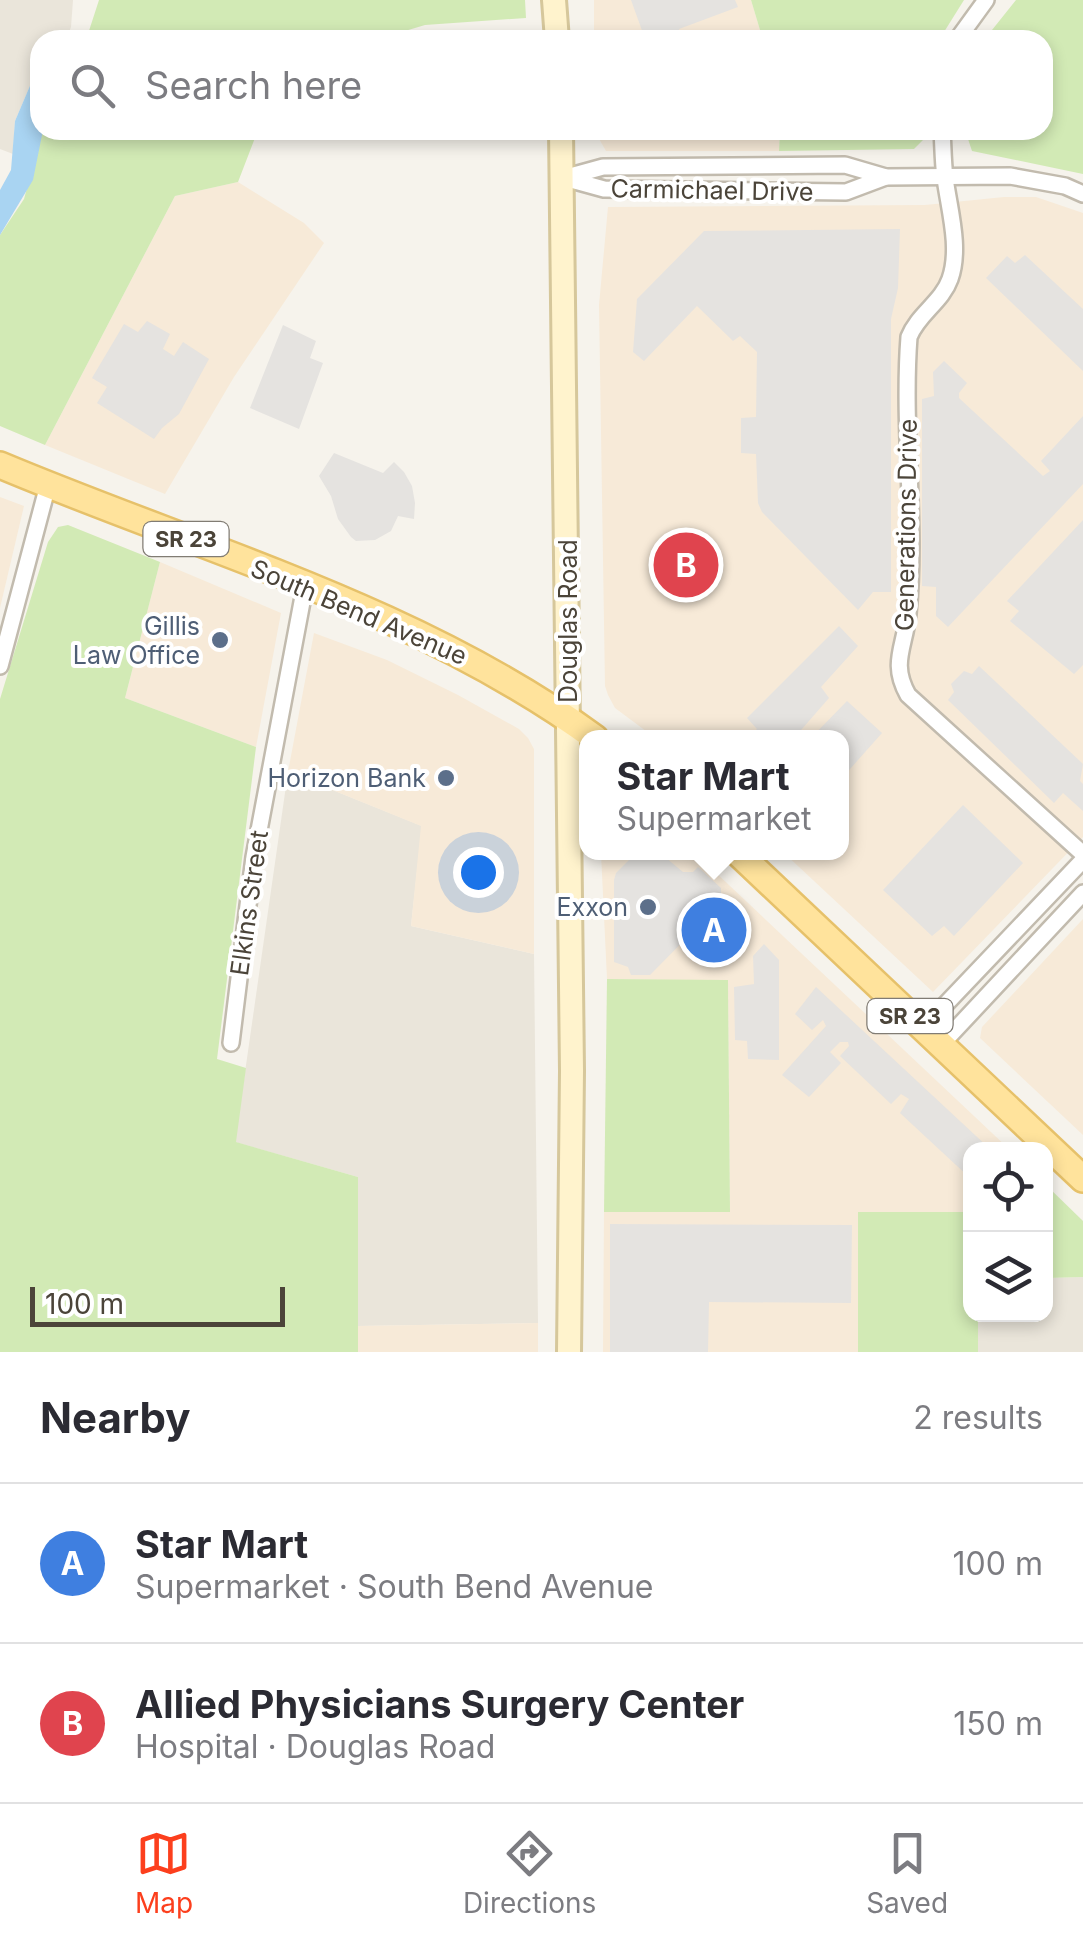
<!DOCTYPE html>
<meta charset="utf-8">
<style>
:root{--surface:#fff;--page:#f7f7f7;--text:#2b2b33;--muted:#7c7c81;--line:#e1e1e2;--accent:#fc3f1d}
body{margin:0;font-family:Inter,sans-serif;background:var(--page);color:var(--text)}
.controls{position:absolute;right:30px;bottom:30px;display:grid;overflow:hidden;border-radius:20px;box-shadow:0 5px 15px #0003}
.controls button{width:90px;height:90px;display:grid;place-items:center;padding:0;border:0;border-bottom:2px solid var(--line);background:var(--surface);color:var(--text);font:50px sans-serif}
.scale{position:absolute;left:30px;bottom:25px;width:255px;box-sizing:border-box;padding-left:10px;border:5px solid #4b4439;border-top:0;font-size:28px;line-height:35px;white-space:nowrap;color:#4b4439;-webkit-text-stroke:8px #fff;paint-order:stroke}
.you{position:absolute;left:478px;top:872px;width:35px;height:35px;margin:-25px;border:8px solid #fff;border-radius:50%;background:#1a73e8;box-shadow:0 0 0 15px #1a73e833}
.badge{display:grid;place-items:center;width:65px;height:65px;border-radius:50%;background:var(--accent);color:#fff;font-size:32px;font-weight:700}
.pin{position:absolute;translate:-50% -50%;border:5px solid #fff;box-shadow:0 2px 10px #0006}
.popup{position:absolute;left:579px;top:730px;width:270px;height:130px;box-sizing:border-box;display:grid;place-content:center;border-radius:20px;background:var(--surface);filter:drop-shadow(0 2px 8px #0005);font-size:32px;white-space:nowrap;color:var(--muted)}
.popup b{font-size:38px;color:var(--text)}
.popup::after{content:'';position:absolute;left:50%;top:100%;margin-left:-20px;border:20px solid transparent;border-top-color:var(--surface)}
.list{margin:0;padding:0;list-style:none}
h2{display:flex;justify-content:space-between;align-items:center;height:130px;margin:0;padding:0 40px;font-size:42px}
h2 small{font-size:32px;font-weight:400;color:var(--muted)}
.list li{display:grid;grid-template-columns:65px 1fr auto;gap:30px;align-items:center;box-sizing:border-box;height:160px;padding:0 40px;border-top:2px solid var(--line)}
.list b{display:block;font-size:38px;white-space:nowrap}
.list p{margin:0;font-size:32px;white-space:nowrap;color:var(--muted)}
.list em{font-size:32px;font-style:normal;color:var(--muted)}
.icon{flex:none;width:55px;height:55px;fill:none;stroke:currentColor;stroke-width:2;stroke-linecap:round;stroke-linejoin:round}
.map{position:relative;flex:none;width:1083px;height:1352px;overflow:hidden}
.search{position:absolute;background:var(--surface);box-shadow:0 5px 15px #0003;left:30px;right:30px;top:30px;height:110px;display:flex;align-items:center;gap:25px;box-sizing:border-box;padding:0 35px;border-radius:30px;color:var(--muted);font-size:38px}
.sheet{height:450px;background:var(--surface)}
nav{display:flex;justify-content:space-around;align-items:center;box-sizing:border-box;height:140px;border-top:2px solid var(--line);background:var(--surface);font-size:28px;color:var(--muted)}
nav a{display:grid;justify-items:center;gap:5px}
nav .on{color:var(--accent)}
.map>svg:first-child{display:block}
.residential{fill:#eae5da}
.commercial{fill:#f7ead8}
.green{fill:#d2eab5}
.parking{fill:#e5e3e0}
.water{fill:#a9d4f2}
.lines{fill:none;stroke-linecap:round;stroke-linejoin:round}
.street-casing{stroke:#c2bbae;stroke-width:20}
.secondary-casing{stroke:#d6c79b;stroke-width:28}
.primary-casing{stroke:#e6c16a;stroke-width:30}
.street{stroke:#fff;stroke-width:15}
.secondary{stroke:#fff3cd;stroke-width:22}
.primary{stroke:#ffe39c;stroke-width:25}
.service-dot{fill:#5c6f8a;stroke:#fff;stroke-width:4}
.labels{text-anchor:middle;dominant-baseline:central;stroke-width:8;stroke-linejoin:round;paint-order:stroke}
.shield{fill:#fff;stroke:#817c74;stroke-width:2.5}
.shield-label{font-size:22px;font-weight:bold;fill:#4b4439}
.street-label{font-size:25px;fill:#4b4439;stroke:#fff}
.service-label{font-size:25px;fill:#4e5e75;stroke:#fff;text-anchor:end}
</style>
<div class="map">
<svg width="1083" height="1352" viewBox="0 0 1083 1352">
<rect width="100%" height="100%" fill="#f6f3ec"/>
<g class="residential">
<polygon points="0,0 73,0 71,27 66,40 40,40 40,73 32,81 15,121 13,154 0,149"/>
<polygon points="288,772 422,826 411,926 534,954 538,1323 358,1326 358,1177 235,1142"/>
<polygon points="1083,1277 1083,1352 978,1352 978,1315 1046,1314 1046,1278"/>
</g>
<g class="commercial">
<polygon points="594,0 751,0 763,40 594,40"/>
<polygon points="594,130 780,130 779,151 606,151"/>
<polygon points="238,182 304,223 324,243 234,377 165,494 45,445 175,196"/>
<polygon points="1004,197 1036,197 1083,213 1083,837 933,992 784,853 842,852 842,738 654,737 615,708 608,695 605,686 599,305 608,207 925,205"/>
<polygon points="0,497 24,506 0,608"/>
<polygon points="160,562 281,613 256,747 125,698"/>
<polygon points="314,633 387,660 458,695 519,729 528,738 534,749 534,954 411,926 421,826 288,772"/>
<polygon points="601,853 695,853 1009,1149 970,1150 970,1212 858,1212 858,1352 603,1352 604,1212 730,1211 728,981 607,979"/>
<polygon points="1083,919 1083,1135 980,1038 982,1027"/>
<polygon points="538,1323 538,1352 358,1352 358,1326"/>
</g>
<g class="green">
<polygon points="99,0 525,0 526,18 425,25 375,40 86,40"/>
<polygon points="751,0 964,0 939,40 763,40"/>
<polygon points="1016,0 1083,0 1083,174 972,151 965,130 1043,130 1043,40 984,40"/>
<polygon points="43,130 258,130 238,182 175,196 45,445 0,426 0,235 24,199"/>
<polygon points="780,130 925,130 925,138 914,149 779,151"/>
<polygon points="68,525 160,562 125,698 256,747 217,1059 246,1068 236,1142 358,1177 358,1352 0,1352 0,699 48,542 58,527"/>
<polygon points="607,979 728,980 730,1212 604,1212"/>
<polygon points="1046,1185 1083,1221 1083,1277 1046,1278"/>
<polygon points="858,1212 970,1212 970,1314 978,1315 978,1352 858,1352"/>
</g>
<g class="parking">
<polygon points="631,0 735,0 738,7 679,29 682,40 635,40 644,36"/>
<polygon points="900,229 898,288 891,319 891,592 873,592 858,610 762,512 758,503 756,454 741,453 741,418 756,417 757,352 740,336 733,341 697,306 644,361 633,352 637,299 704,231"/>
<polygon points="1025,255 1083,309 1083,371 986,278 1007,256 1015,263"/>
<polygon points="147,321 170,334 163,349 174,356 183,342 209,359 179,414 162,428 154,439 97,403 107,387 92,378 124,324 138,332"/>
<polygon points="283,325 316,341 310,358 323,363 299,429 250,408"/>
<polygon points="944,361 967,383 959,393 959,398 1043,476 1050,471 1041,461 1083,416 1083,484 948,627 936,616 936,587 922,586 922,399 934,396 933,372"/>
<polygon points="334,453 383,473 394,462 404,472 412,486 415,503 414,519 398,516 391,531 375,540 356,541 351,537 338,519 331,496 319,476"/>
<polygon points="1083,520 1083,665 1074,674 1010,621 1019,611 1007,601"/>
<polygon points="839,626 858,646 821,687 829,698 795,737 748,737 757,729 747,718"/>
<polygon points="979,666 1083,764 1080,781 1083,784 1083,811 1063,793 1054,803 948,700 954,692 951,684 964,671 972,674"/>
<polygon points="847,701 882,733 842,778 842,738 812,737"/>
<polygon points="963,805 1023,863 954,936 944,926 932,936 883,890"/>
<polygon points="636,853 660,853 683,872 693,872 698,867 721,888 721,903 650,975 631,975 628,967 614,962 614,880 616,873"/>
<polygon points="764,944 779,960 779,1060 748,1059 747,1041 735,1040 734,987 754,984 753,956"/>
<polygon points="816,987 990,1149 970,1150 970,1178 900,1113 909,1099 901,1094 891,1104 840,1056 849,1046 848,1042 840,1042 830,1052 841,1063 809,1097 782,1075 826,1026 823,1020 812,1030 795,1014"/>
<polygon points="610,1224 852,1225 851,1303 709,1302 708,1352 610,1352"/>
</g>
<polygon class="water" points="40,73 40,130 43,130 33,180 0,235 0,190 11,170 15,121 32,81"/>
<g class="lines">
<g class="street-casing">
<g id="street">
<polyline points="957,40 986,0"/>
<path d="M942,130C943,146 943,162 945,178C949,209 961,248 950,279C942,302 918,314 909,337C902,429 917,522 908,614C905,647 890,663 908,695L1083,854"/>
<polyline points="563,178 603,167 845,165 886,177 1010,176 1065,186 1083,194"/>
<polyline points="564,178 604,189 846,192 886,177"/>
<polyline points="0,666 48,485"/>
<polyline points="923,1028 1083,860"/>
<polyline points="231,1043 254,857 305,586"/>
<polyline points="941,1045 1083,893"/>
</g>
</g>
<g class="secondary-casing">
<g id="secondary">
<polyline points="554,0 557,40"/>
<polyline points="561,130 572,1071 569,1352"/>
</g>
</g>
<g class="primary-casing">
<g id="primary">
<path d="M0,465C200,549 418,609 595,738"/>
<polyline points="737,852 1083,1179"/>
</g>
</g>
<use href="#street" class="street"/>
<use href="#secondary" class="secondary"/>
<use href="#primary" class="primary"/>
</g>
<g class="service-dot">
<circle cx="220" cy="640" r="10"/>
<circle cx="446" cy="778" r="10"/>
<circle cx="648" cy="907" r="10"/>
</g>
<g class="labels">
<g class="shield">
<rect x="143.5" y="522" width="85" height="34" rx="8"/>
<rect x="867.5" y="999" width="85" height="34" rx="8"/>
</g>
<g class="shield-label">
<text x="186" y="539">SR 23</text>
<text x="910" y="1016">SR 23</text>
</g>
<g class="street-label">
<text transform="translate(712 190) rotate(1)">Carmichael Drive</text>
<text transform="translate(906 525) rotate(-89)">Generations Drive</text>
<text transform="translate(359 612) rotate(23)">South Bend Avenue</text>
<text transform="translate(568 621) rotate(-90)">Douglas Road</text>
<text transform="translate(249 903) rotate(-82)">Elkins Street</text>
</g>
<g class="service-label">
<text x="200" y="626">Gillis<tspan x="200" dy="29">Law Office</tspan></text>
<text x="426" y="778">Horizon Bank</text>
<text x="628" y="907">Exxon</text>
</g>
</g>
</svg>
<div class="controls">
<button><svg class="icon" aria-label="locate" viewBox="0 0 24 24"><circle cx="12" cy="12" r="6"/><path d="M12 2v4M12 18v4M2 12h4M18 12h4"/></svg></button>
<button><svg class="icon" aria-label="layers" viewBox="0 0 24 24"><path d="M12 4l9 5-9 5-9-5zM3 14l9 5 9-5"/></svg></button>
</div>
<div class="scale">100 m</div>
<div class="you"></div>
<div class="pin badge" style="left:714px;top:930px;background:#3f7fe0">A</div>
<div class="popup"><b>Star Mart</b>Supermarket</div>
<div class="pin badge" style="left:686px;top:565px;background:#e0444e">B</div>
<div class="search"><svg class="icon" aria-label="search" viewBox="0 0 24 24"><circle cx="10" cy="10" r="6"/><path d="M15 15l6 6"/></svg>Search here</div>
</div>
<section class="sheet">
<h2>Nearby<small>2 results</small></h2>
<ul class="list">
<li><span class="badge" style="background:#3f7fe0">A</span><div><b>Star Mart</b><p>Supermarket · South Bend Avenue</p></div><em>100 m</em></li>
<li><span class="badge" style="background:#e0444e">B</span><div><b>Allied Physicians Surgery Center</b><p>Hospital · Douglas Road</p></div><em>150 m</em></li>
</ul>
</section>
<nav>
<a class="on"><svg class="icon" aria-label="map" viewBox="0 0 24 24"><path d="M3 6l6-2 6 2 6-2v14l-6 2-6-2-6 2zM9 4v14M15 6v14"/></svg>Map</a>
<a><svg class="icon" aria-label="directions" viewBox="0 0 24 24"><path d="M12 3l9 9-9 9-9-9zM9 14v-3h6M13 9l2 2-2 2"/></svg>Directions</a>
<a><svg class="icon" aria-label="saved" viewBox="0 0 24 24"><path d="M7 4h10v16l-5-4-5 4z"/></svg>Saved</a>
</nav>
